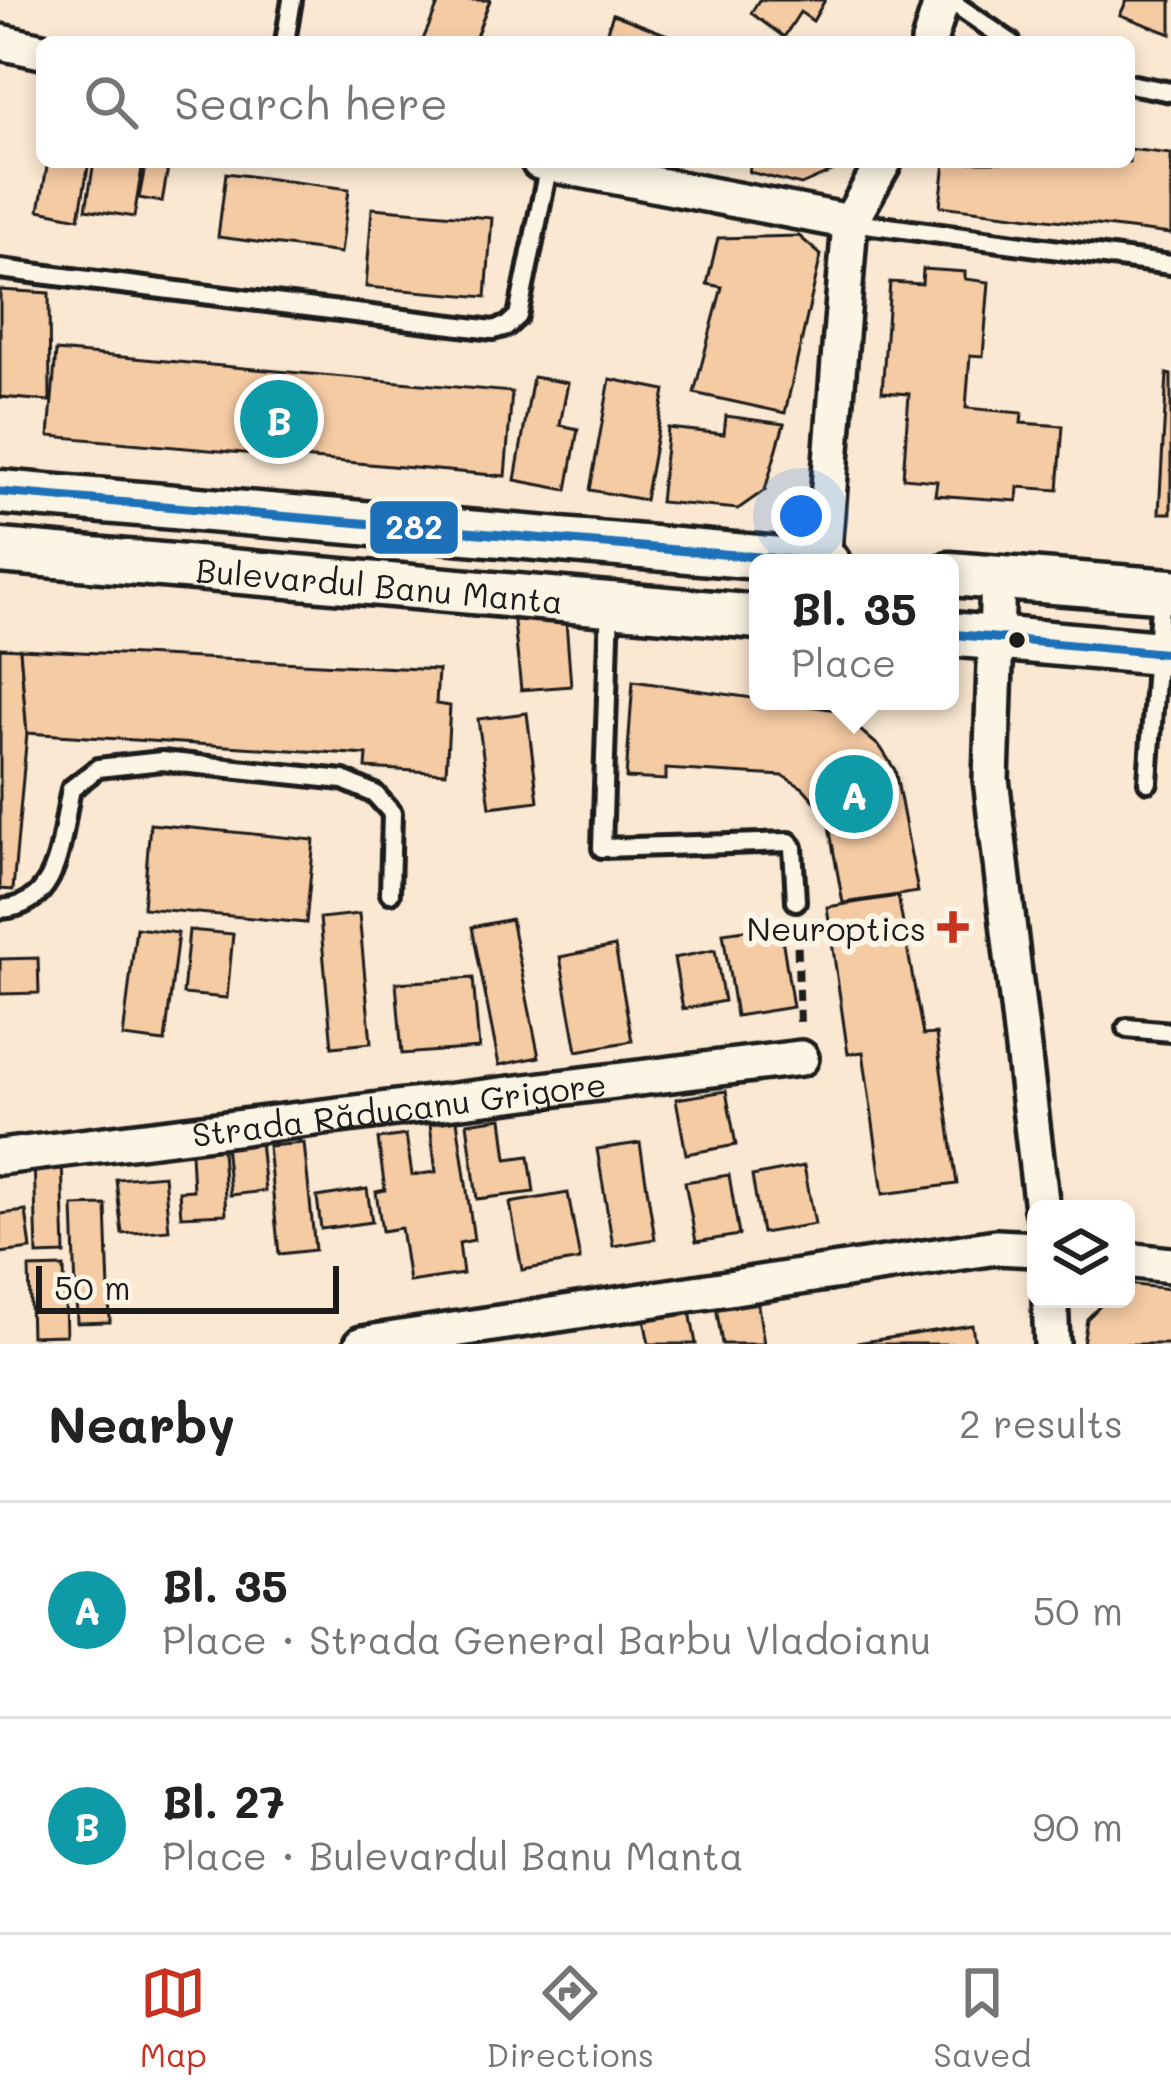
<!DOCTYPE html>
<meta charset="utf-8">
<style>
:root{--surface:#fff;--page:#f2f2f2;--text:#222;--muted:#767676;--line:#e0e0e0;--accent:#c8321e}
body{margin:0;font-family:Mali,sans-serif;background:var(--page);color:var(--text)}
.controls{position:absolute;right:36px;bottom:36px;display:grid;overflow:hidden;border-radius:18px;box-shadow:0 6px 18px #0003}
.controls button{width:108px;height:108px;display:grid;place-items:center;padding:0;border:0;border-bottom:3px solid var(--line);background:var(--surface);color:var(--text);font:60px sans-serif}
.scale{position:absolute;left:36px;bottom:30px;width:303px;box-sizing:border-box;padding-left:12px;border:6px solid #1c1c1c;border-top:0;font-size:33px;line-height:42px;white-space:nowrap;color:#1c1c1c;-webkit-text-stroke:9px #fcf5e5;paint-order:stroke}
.you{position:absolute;left:801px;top:516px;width:42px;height:42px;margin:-30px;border:9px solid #fff;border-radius:50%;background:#1a73e8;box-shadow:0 0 0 18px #1a73e833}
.badge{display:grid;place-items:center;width:78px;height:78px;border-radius:50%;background:var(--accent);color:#fff;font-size:39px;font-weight:700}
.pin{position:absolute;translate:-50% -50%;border:6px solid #fff;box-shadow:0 3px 12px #0006}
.popup{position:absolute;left:749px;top:554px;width:210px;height:156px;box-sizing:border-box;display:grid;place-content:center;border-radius:18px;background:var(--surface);filter:drop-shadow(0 3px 9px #0005);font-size:39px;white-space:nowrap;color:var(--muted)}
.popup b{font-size:45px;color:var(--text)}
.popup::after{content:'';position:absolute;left:50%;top:100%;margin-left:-24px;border:24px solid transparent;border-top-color:var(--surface)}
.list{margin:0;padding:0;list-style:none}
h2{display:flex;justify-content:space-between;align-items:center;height:156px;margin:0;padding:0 48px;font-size:51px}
h2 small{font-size:39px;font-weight:400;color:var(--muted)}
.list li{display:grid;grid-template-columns:78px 1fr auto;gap:36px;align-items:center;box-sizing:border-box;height:216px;padding:0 48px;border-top:3px solid var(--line)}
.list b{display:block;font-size:45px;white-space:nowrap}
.list p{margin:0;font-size:39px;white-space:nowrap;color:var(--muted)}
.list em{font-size:39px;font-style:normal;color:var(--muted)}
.icon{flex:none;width:66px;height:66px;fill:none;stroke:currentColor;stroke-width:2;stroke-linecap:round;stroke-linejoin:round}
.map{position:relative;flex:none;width:1171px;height:1344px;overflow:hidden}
.search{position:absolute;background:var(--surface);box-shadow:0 6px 18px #0003;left:36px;right:36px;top:36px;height:132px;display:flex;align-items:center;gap:30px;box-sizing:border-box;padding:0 42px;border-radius:18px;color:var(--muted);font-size:45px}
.sheet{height:588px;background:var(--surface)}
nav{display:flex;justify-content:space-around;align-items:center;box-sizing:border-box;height:168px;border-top:3px solid var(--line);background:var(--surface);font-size:33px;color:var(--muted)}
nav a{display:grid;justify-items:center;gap:6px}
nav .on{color:var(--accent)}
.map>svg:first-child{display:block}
.building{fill:#f5cba4;stroke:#1c1c1c;stroke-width:3}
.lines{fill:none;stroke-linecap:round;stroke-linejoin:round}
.service-casing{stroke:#1c1c1c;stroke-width:26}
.minor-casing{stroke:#1c1c1c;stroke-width:42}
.tertiary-casing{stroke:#1c1c1c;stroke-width:51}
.path{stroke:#1c1c1c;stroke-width:8;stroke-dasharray:12 9;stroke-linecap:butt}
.service{stroke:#fcf5e5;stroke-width:16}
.minor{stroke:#fcf5e5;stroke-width:33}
.tertiary{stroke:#fcf5e5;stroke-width:42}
.bus-1-casing{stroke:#fcf5e5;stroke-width:18}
.bus-1{stroke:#1d71b8;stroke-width:9}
.bus-dot{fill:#1c1c1c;stroke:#fcf5e5;stroke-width:4.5}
.poi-dot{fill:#c8321e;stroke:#fcf5e5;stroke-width:4.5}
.labels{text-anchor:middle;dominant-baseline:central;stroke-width:12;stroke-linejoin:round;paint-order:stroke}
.street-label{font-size:33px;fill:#1c1c1c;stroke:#fcf5e5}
.poi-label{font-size:33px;fill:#1c1c1c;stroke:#fcf5e5;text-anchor:end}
.line-badge{stroke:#fcf5e5;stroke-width:4.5}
.badge-label{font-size:33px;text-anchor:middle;font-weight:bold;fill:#fff}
</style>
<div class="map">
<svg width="1171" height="1344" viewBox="0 0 1171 1344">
<rect width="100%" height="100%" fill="#fae8d2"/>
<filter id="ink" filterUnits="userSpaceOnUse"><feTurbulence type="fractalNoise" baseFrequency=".00833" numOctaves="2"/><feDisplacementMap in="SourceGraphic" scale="24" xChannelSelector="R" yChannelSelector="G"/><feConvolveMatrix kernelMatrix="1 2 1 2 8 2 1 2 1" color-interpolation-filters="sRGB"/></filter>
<g filter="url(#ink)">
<g class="building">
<polygon points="440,0 490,0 474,42 422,42"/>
<polygon points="759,0 825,0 813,21 800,12 784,37 751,13"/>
<polygon points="1127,0 1171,0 1171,34 1120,15"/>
<polygon points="613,14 668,35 665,42 603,42"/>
<polygon points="1129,149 1171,154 1171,234 940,206 945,162 1129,162"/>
<polygon points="48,162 89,162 79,218 39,210"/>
<polygon points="94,162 143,162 134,217 86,209"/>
<polygon points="146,162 169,162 162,202 139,198"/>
<polygon points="751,162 836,162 833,171 801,185 749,172"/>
<polygon points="226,173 349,189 341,253 218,237"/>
<polygon points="372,208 492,218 486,297 366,287"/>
<polygon points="799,236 821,255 785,413 694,393 722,287 707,284 718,238"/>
<polygon points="923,269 965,272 965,279 989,282 983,356 970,355 966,408 1022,413 1021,423 1063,426 1058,490 1018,487 1017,501 935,495 937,481 903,478 909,394 882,392 890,282 922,284"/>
<polygon points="0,290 49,293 50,401 0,397"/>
<polygon points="56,351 512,392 505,476 49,436"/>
<polygon points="1167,374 1171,375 1171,513 1159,513"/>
<polygon points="533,377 568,383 560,425 578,429 567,490 515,480"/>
<polygon points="610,379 665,390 645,500 590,490"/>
<polygon points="726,416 784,424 765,490 738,509 660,502 668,428 724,434"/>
<polygon points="565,608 571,686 521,690 513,613"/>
<polygon points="0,648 20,649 27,733 13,890 0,889"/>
<polygon points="20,649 438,670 436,704 450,706 446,773 366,768 367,755 27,733"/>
<polygon points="633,681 837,710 881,748 895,770 918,892 843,903 827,815 803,788 783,776 666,769 666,780 626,778"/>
<polygon points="527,713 538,801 490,807 478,719"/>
<polygon points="150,824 314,840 306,923 143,908"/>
<polygon points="898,896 923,1035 936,1034 957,1184 883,1194 863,1052 848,1054 827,907"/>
<polygon points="359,914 371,1043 332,1047 320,918"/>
<polygon points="511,919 539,1057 499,1065 472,927"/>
<polygon points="780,925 793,1007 736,1016 723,933"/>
<polygon points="136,928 178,933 165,1042 123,1037"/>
<polygon points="189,930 233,934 227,998 183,994"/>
<polygon points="615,946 632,1041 577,1051 560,957"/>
<polygon points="715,950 724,1001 683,1009 674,958"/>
<polygon points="38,958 39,993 0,994 0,959"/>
<polygon points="473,978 479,1048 402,1054 396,983"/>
<polygon points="726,1091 736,1145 686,1154 676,1099"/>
<polygon points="502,1118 507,1159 529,1156 534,1192 477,1199 467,1123"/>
<polygon points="457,1120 474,1240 459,1243 463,1274 409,1282 401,1228 382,1231 376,1192 385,1190 378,1139 406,1135 412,1175 436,1172 430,1124"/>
<polygon points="221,1133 226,1214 181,1216 179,1191 193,1190 190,1135"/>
<polygon points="260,1141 265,1191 230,1195 225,1144"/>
<polygon points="304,1143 315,1250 279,1254 268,1146"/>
<polygon points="640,1143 655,1239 613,1246 597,1149"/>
<polygon points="62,1158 65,1254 37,1255 34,1159"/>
<polygon points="804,1166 815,1224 762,1233 752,1176"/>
<polygon points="164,1175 169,1230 122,1234 116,1179"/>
<polygon points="729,1175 739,1235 696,1242 685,1182"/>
<polygon points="367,1189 372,1222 321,1229 317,1197"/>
<polygon points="568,1193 580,1260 522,1270 510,1203"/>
<polygon points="106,1205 110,1322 77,1323 73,1206"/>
<polygon points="26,1211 31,1249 0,1253 0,1214"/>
<polygon points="64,1267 66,1335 31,1336 29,1268"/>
<polygon points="1126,1284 1171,1289 1171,1344 1083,1344 1087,1319 1107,1299 1126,1299"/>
<polygon points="757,1299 764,1344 722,1344 716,1306"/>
<polygon points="690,1311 696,1344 649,1344 644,1319"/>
<polygon points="972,1325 975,1344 850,1344"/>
</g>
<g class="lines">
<g class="service-casing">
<g id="service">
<polyline points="949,0 1010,42"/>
<polyline points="285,42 292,0"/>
<polyline points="1129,84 1171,92"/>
<polyline points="851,222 1171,265"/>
<polyline points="0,269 493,330 507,326 518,316 549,164"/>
<polyline points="610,605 602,848 789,842 793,847 796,901"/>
<polyline points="1148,782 1161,591"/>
<path d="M0,909C62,906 60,838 71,789L98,768L162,761L343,780L375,794L392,813L390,893"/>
<polyline points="1127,1028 1171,1032"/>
</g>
</g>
<g class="minor-casing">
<g id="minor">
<polyline points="0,42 42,51"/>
<polyline points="929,42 942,0"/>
<polyline points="539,162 850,222"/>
<polyline points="823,563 850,222 884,162"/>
<polyline points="998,579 991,779 1042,1209"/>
<path id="s1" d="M0,1157L801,1058"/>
<polyline points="1126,1260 1171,1265"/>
<polyline points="1050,1299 1052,1344"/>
<polyline points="362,1344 996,1247 1036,1249"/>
</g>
</g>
<g class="tertiary-casing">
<g id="tertiary">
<polyline points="0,492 828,563"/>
<path id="s2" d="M0,551L758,617"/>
<polyline points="950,574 1171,591"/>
<polyline points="950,634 1171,654"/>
</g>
</g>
<polyline class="path" points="797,926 800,1025"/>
<use href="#service" class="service"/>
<use href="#minor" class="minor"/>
<use href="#tertiary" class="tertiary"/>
<g class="bus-1-casing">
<g id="bus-1">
<polyline points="0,492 828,563"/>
<polyline points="950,634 1171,654"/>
</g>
</g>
<use href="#bus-1" class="bus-1"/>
</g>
</g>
<circle class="bus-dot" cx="1017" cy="640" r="10"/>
<path class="poi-dot" d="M947 909h12v12h12v12h-12v12h-12v-12h-12v-12h12z"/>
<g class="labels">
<g class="street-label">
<text stroke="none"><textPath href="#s2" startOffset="381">Bulevardul Banu Manta</textPath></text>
<text stroke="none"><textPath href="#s1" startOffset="402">Strada Răducanu Grigore</textPath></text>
</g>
<g class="poi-label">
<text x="926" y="927">Neuroptics</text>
</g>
</g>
<rect class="line-badge" x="368" y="499" width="92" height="57" rx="12" fill="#1d71b8"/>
<g class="badge-label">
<text x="414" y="539">282</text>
</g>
</svg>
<div class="controls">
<button><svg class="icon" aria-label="layers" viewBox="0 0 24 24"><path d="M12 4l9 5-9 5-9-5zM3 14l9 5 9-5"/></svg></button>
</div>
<div class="scale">50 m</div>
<div class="you"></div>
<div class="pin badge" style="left:854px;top:794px;background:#0f9aa8">A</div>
<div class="popup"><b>Bl. 35</b>Place</div>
<div class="pin badge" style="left:279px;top:419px;background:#0f9aa8">B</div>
<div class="search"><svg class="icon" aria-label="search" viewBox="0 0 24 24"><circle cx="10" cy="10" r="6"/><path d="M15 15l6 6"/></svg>Search here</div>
</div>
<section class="sheet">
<h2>Nearby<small>2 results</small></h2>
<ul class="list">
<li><span class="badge" style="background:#0f9aa8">A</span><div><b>Bl. 35</b><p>Place · Strada General Barbu Vladoianu</p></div><em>50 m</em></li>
<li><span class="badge" style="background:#0f9aa8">B</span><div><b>Bl. 27</b><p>Place · Bulevardul Banu Manta</p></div><em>90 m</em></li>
</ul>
</section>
<nav>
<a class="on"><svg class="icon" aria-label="map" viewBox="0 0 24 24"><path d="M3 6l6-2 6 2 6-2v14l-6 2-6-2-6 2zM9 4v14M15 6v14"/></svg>Map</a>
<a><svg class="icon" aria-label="directions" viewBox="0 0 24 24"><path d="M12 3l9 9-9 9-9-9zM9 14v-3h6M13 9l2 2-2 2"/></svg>Directions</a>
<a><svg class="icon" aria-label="saved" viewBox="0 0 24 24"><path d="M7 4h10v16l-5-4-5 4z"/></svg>Saved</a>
</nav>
